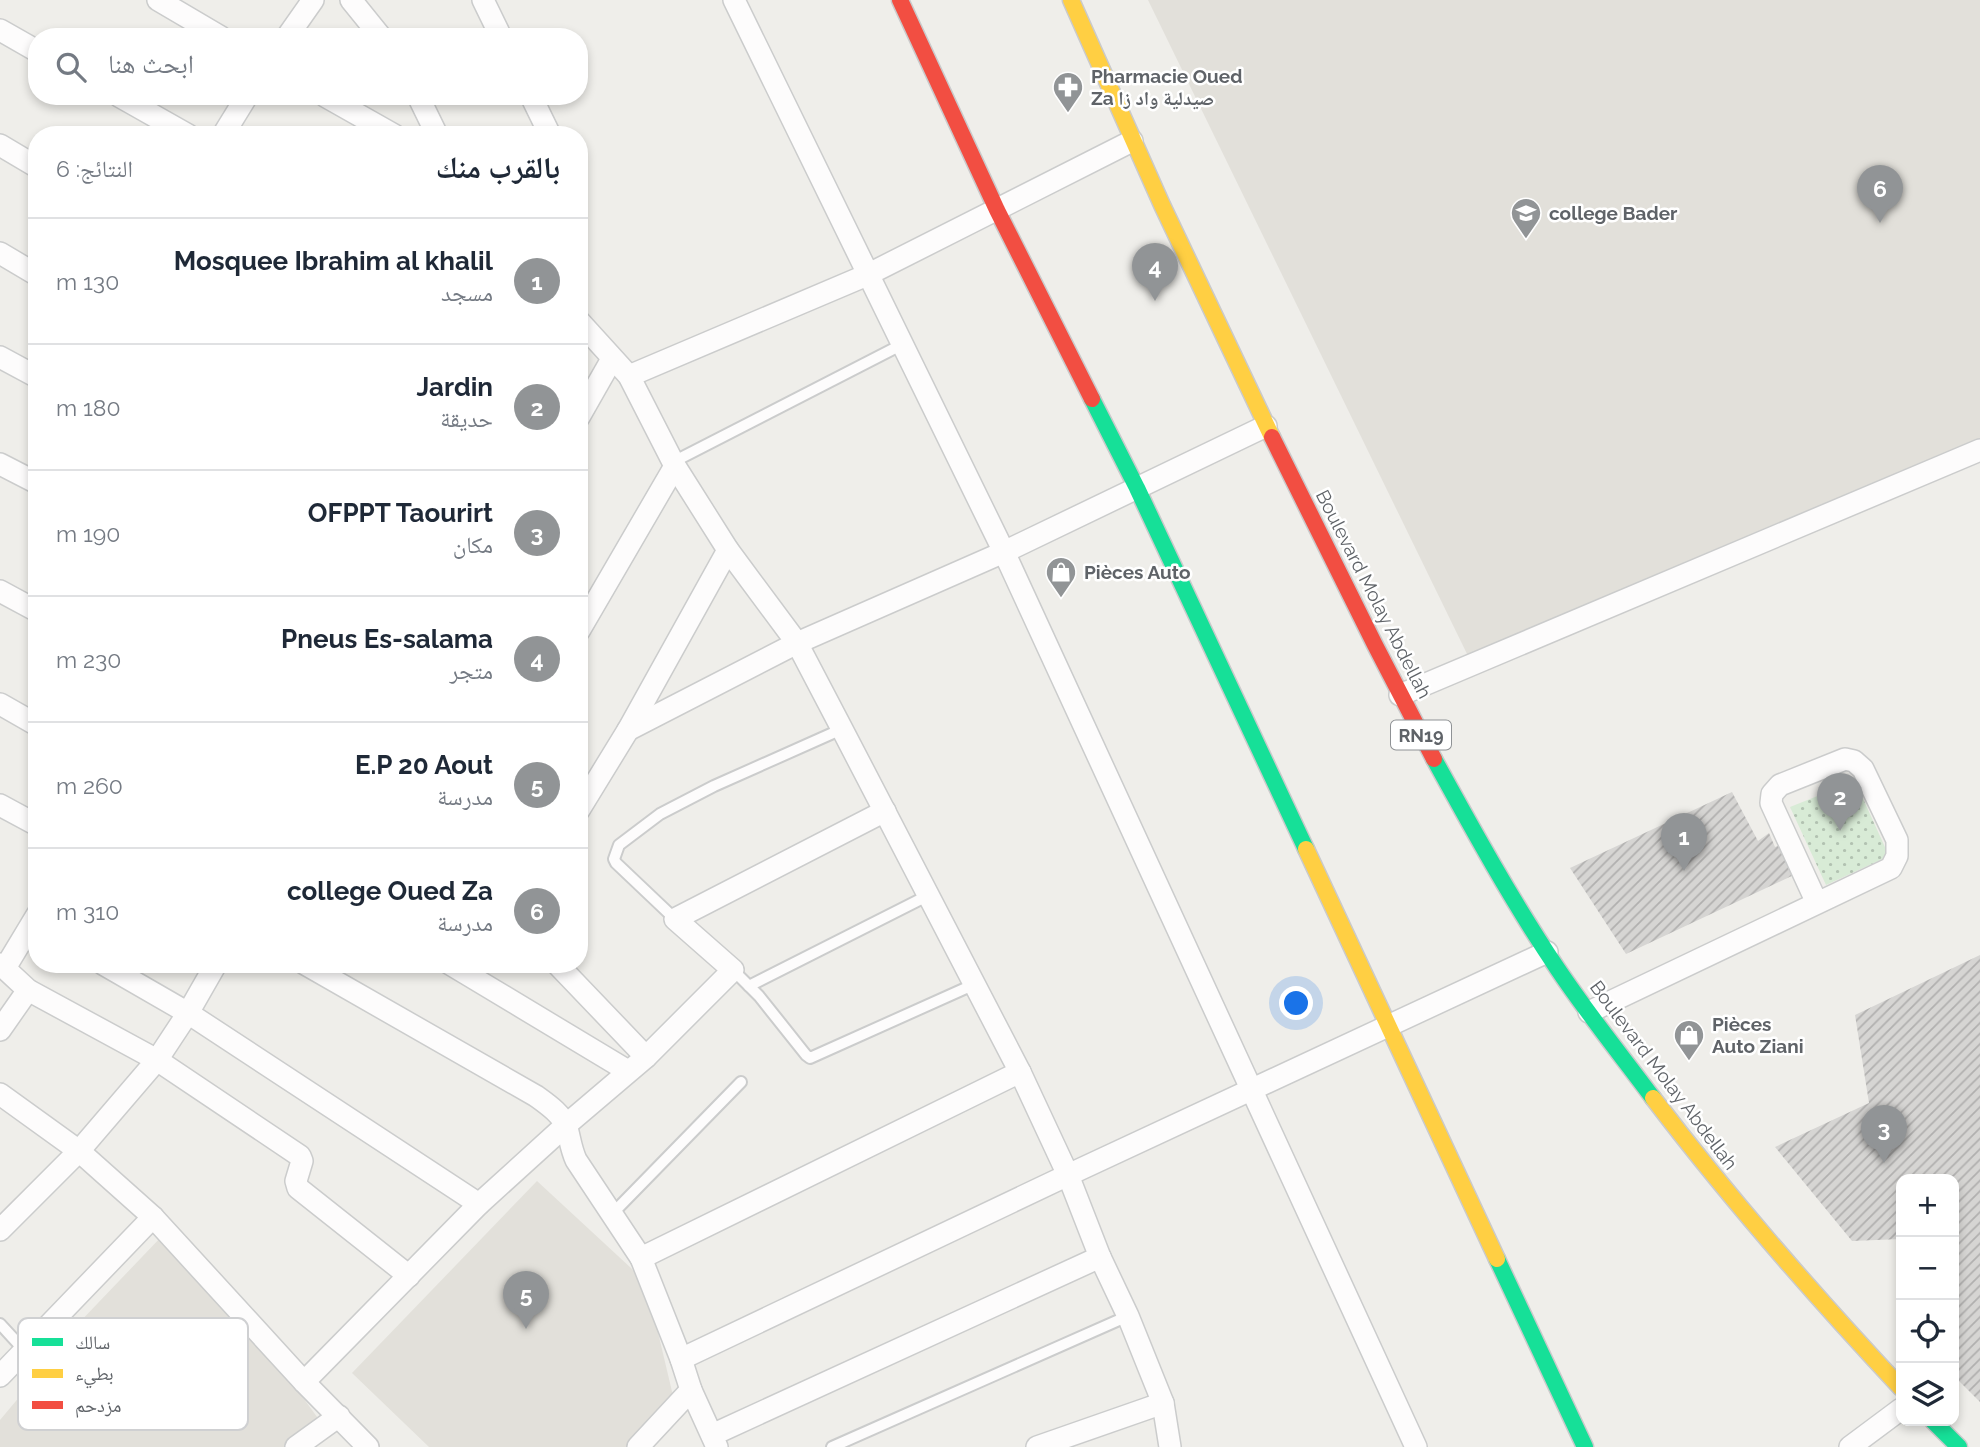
<!DOCTYPE html>
<html lang="ar">
<meta charset="utf-8">
<style>
:root{--surface:#fff;--page:#f2f2f3;--text:#1f2937;--muted:#747a83;--line:#e0e1e3;--accent:#919496}
body{margin:0;font-family:Raleway,"Noto Naskh Arabic",sans-serif;background:var(--page);color:var(--text);direction:rtl}
.controls{position:absolute;right:21px;bottom:21px;display:grid;overflow:hidden;border-radius:14px;box-shadow:0 4px 10px #0003}
.controls button{width:63px;height:63px;display:grid;place-items:center;padding:0;border:0;border-bottom:2px solid var(--line);background:var(--surface);color:var(--text);font:35px sans-serif}
.you{position:absolute;left:1297px;top:1004px;width:24px;height:24px;margin:-18px;border:5px solid #fff;border-radius:50%;background:#1a73e8;box-shadow:0 0 0 10px #1a73e833}
.badge{display:grid;place-items:center;width:46px;height:46px;border-radius:50%;background:var(--accent);color:#fff;font-size:23px;font-weight:700}
.pin{position:absolute;translate:-50% -58px;filter:drop-shadow(0 2px 4px #0008)}
.pin::after{content:'';position:absolute;top:37px;width:24px;height:21px;background:inherit;clip-path:polygon(0 0,100% 0,50% 100%)}
.list{margin:0;padding:0;list-style:none}
h2{display:flex;justify-content:space-between;align-items:center;height:91px;margin:0;padding:0 28px;font-size:30px}
h2 small{font-size:23px;font-weight:400;color:var(--muted)}
.list li{display:grid;grid-template-columns:46px 1fr auto;gap:21px;align-items:center;box-sizing:border-box;height:126px;padding:0 28px;border-top:2px solid var(--line)}
.list b{display:block;font-size:26px;white-space:nowrap}
.list p{margin:0;font-size:23px;white-space:nowrap;color:var(--muted)}
.list em{font-size:23px;font-style:normal;color:var(--muted)}
.icon{flex:none;width:38px;height:38px;fill:none;stroke:currentColor;stroke-width:2;stroke-linecap:round;stroke-linejoin:round}
.map{position:relative;flex:none;width:1980px;height:1447px;overflow:hidden;direction:ltr}
.search{position:absolute;background:var(--surface);box-shadow:0 4px 10px #0003;left:28px;top:28px;width:560px;height:77px;display:flex;align-items:center;gap:18px;box-sizing:border-box;padding:0 24px;border-radius:28px;color:var(--muted);font-size:26px}
.panel{position:absolute;background:var(--surface);box-shadow:0 4px 10px #0003;left:28px;top:126px;width:560px;height:847px;border-radius:28px;direction:rtl}
.map>svg:first-child{display:block}
.education{fill:#e2e0da}
.park{fill:url(#park-dots)}
.building{fill:url(#building-hatch)}
.lines{fill:none;stroke-linecap:round;stroke-linejoin:round}
.lane-casing{stroke:#cbcccc;stroke-width:14}
.street-casing{stroke:#cbcccc;stroke-width:24}
.fast-casing{stroke:#cacacb;stroke-width:19}
.slow-casing{stroke:#cacacb;stroke-width:19}
.jam-casing{stroke:#cacacb;stroke-width:19}
.lane{stroke:#fdfcfc;stroke-width:10}
.street{stroke:#fdfcfc;stroke-width:21}
.fast{stroke:#16e098;stroke-width:16}
.slow{stroke:#ffcf43;stroke-width:16}
.jam{stroke:#f24e42;stroke-width:16}
.labels{text-anchor:middle;dominant-baseline:central;stroke-width:5;stroke-linejoin:round;paint-order:stroke}
.shield{fill:#fff;stroke:#8f9295;stroke-width:2}
.shield-label{font-size:18px;font-weight:bold;fill:#5f6368}
.poi-label{font-size:19px;font-weight:bold;fill:#5f6368;stroke:#fff;text-anchor:start}
.street-label{font-size:19px;fill:#5f6368;stroke:#fff}
.key{fill:#fff;stroke:#cfd0d2;stroke-width:2}
.key-label{font-size:19px;fill:#5f6368}
</style>
<div class="map">
<svg width="1980" height="1447" viewBox="0 0 1980 1447">
<defs>
<pattern id="park-dots" width="8" height="8" patternUnits="userSpaceOnUse" patternTransform="scale(1.75)"><rect width="8" height="8" fill="#d8ebd6"/><path d="M2 2h.1M6 6h.1" fill="none" stroke="#b2c2b1" stroke-width="1.8" stroke-linecap="round"/></pattern>
<pattern id="building-hatch" width="6" height="6" patternUnits="userSpaceOnUse" patternTransform="scale(1.75)"><rect width="6" height="6" fill="#d6d5d3"/><path d="M-1 1l2-2M0 6l6-6M5 7l2-2" fill="none" stroke="#b1b0af"/></pattern>
</defs>
<rect width="100%" height="100%" fill="#efeeea"/>
<g class="education">
<polygon points="1148,0 1980,0 1980,446 1469,658"/>
<polygon points="537,1181 631,1268 647,1286 674,1400 629,1447 429,1447 352,1373"/>
<polygon points="163,1235 220,1284 320,1421 286,1447 0,1447 0,1420 52,1358 54,1349"/>
</g>
<polygon class="park" points="1855,781 1889,856 1826,885 1790,807"/>
<g class="building">
<polygon points="1732,792 1758,841 1769,833 1775,847 1785,843 1798,873 1626,954 1570,868"/>
<polygon points="1980,955 1980,1402 1954,1376 1954,1179 1901,1179 1901,1239 1852,1241 1775,1147 1869,1103 1855,1015"/>
</g>
<g class="lines">
<g class="lane-casing">
<g id="lane">
<polyline points="673,462 901,345"/>
<polyline points="675,919 616,863 614,859 619,845 660,814 714,786 842,729"/>
<polyline points="733,970 759,996 806,1055 810,1058 975,984"/>
<polyline points="749,986 929,895"/>
<polyline points="612,1214 741,1082"/>
<polyline points="0,1324 24,1350"/>
<polyline points="832,1447 1128,1316"/>
</g>
</g>
<g class="street-casing">
<g id="street">
<polyline points="158,0 221,37"/>
<polyline points="351,0 381,37"/>
<polyline points="483,0 501,37"/>
<polyline points="734,0 1004,552 1416,1447"/>
<polyline points="0,30 37,51"/>
<polyline points="287,37 313,0"/>
<polyline points="119,96 188,135"/>
<polyline points="325,96 394,135"/>
<polyline points="418,96 437,135"/>
<polyline points="531,96 550,135"/>
<polyline points="223,135 247,96"/>
<polyline points="0,145 37,167"/>
<polyline points="0,253 37,275"/>
<polyline points="579,321 629,376 675,466 728,550 797,643 842,729 1020,1072 1068,1175 1100,1257 1128,1316 1163,1403 1170,1447"/>
<polyline points="0,357 37,377"/>
<polyline points="629,376 867,275 1132,141"/>
<polyline points="579,417 612,359"/>
<polyline points="0,464 37,483"/>
<polyline points="0,591 37,611"/>
<polyline points="579,631 675,466"/>
<polyline points="1400,695 1980,450"/>
<polyline points="0,704 37,725"/>
<polyline points="628,730 797,643 1004,552 1266,426"/>
<polyline points="0,805 37,825"/>
<polyline points="579,810 628,730 728,550"/>
<polyline points="0,964 28,990 157,1060 300,1156 302,1161 296,1181 298,1188 409,1276"/>
<polyline points="103,964 188,1013 479,1204"/>
<path d="M305,964L536,1096C547,1104 562,1114 567,1128C570,1139 571,1149 576,1160L641,1258L681,1359L691,1390L717,1447"/>
<polyline points="450,964 628,1071"/>
<polyline points="557,964 646,1057"/>
<polyline points="5,968 37,915"/>
<polyline points="1589,1012 1891,868 1897,856 1897,840 1863,769 1854,761 1845,759 1780,785 1772,794 1771,803 1817,903"/>
<polyline points="0,1030 28,990"/>
<polyline points="0,1094 79,1151 153,1217 304,1382 368,1447"/>
<polyline points="0,1230 79,1151 157,1060 188,1013 216,964"/>
<polyline points="641,1258 1020,1072"/>
<polyline points="681,1359 1068,1175 1547,952"/>
<polyline points="0,1376 153,1217"/>
<polyline points="304,1382 479,1204 566,1125 646,1057 733,970 675,919 885,811"/>
<polyline points="712,1435 1100,1257"/>
<polyline points="296,1447 339,1416"/>
<polyline points="638,1447 691,1390"/>
<polyline points="1037,1447 1163,1403"/>
<polyline points="1850,1447 1901,1409"/>
</g>
</g>
<g class="fast-casing">
<g id="fast">
<polyline points="1092,399 1137,488 1306,849"/>
<path d="M1434,759C1473,830 1512,901 1557,968C1587,1013 1621,1055 1653,1098"/>
<polyline points="1497,1259 1585,1447"/>
<polyline points="1933,1421 1959,1447"/>
</g>
</g>
<g class="slow-casing">
<g id="slow">
<polyline points="1071,0 1162,205 1272,437"/>
<polyline points="1306,849 1497,1259"/>
<path d="M1653,1098C1730,1199 1814,1295 1901,1388"/>
</g>
</g>
<g class="jam-casing">
<g id="jam">
<polyline points="900,0 997,210 1092,399"/>
<polyline points="1272,437 1375,645 1434,759"/>
</g>
</g>
<use href="#lane" class="lane"/>
<use href="#street" class="street"/>
<use href="#fast" class="fast"/>
<use href="#slow" class="slow"/>
<use href="#jam" class="jam"/>
</g>
<defs>
<g id="pharmacy-pin" transform="scale(1.575)"><path d="M0 17L-7.5 6A9.5 9.5 0 1 1 7.5 6Z" fill="#919496" stroke="#fff"/><path d="M-2-6h4v4h4v4h-4v4h-4v-4h-4v-4h4Z" fill="#fff"/></g>
<g id="school-pin" transform="scale(1.575)"><path d="M0 17L-7.5 6A9.5 9.5 0 1 1 7.5 6Z" fill="#919496" stroke="#fff"/><path d="M0-5L7-2L0 1L-7-2ZM-4 1L0 2.5L4 1V4Q0 6-4 4Z" fill="#fff"/></g>
<g id="shop-pin" transform="scale(1.575)"><path d="M0 17L-7.5 6A9.5 9.5 0 1 1 7.5 6Z" fill="#919496" stroke="#fff"/><path d="M-5-2.5h2.3a2.7 3.5 0 0 1 5.4 0H5L5.5 6h-11ZM-1.5-2.5h3a1.5 2.3 0 0 0-3 0Z" fill="#fff"/></g>
</defs>
<g fill-rule="evenodd">
<use href="#pharmacy-pin" x="1068" y="87"/>
<use href="#school-pin" x="1526" y="213"/>
<use href="#shop-pin" x="1061" y="572"/>
<use href="#shop-pin" x="1689" y="1035"/>
</g>
<g class="labels">
<rect class="shield" x="1391" y="720.5" width="60" height="29" rx="5"/>
<g class="shield-label">
<text x="1421" y="735">RN19</text>
</g>
<g class="poi-label">
<text x="1091" y="76">Pharmacie Oued<tspan x="1091" dy="22">Za صيدلية واد زا</tspan></text>
<text x="1549" y="213">college Bader</text>
<text x="1084" y="572">Pièces Auto</text>
<text x="1712" y="1024">Pièces<tspan x="1712" dy="22">Auto Ziani</tspan></text>
</g>
<g class="street-label">
<text transform="translate(1374 594) rotate(63)">Boulevard Molay Abdellah</text>
<text transform="translate(1664 1075) rotate(53)">Boulevard Molay Abdellah</text>
</g>
</g>
<rect x="18" y="1318" width="230" height="112" rx="10" class="key"/>
<rect x="32" y="1338" width="31" height="8" fill="#16e098"/>
<rect x="32" y="1369" width="31" height="9" fill="#ffcf43"/>
<rect x="32" y="1401" width="31" height="8" fill="#f24e42"/>
<g class="key-label">
<text x="75" y="1349">سالك</text>
<text x="75" y="1380">بطيء</text>
<text x="75" y="1412">مزدحم</text>
</g>
</svg>
<div class="controls">
<button>+</button>
<button>−</button>
<button><svg class="icon" aria-label="locate" viewBox="0 0 24 24"><circle cx="12" cy="12" r="6"/><path d="M12 2v4M12 18v4M2 12h4M18 12h4"/></svg></button>
<button><svg class="icon" aria-label="layers" viewBox="0 0 24 24"><path d="M12 4l9 5-9 5-9-5zM3 14l9 5 9-5"/></svg></button>
</div>
<div class="you"></div>
<div class="pin badge" style="left:1684px;top:871px">1</div>
<div class="pin badge" style="left:1840px;top:831px">2</div>
<div class="pin badge" style="left:1884px;top:1163px">3</div>
<div class="pin badge" style="left:1155px;top:301px">4</div>
<div class="pin badge" style="left:526px;top:1329px">5</div>
<div class="pin badge" style="left:1880px;top:223px">6</div>
<div class="search"><svg class="icon" aria-label="search" viewBox="0 0 24 24"><circle cx="10" cy="10" r="6"/><path d="M15 15l6 6"/></svg>ابحث هنا</div>
<section class="panel">
<h2>بالقرب منك<small>النتائج: 6</small></h2>
<ul class="list">
<li><span class="badge">1</span><div><b>Mosquee Ibrahim al khalil</b><p>مسجد</p></div><em>130 m</em></li>
<li><span class="badge">2</span><div><b>Jardin</b><p>حديقة</p></div><em>180 m</em></li>
<li><span class="badge">3</span><div><b>OFPPT Taourirt</b><p>مكان</p></div><em>190 m</em></li>
<li><span class="badge">4</span><div><b>Pneus Es-salama</b><p>متجر</p></div><em>230 m</em></li>
<li><span class="badge">5</span><div><b>E.P 20 Aout</b><p>مدرسة</p></div><em>260 m</em></li>
<li><span class="badge">6</span><div><b>college Oued Za</b><p>مدرسة</p></div><em>310 m</em></li>
</ul>
</section>
</div>
